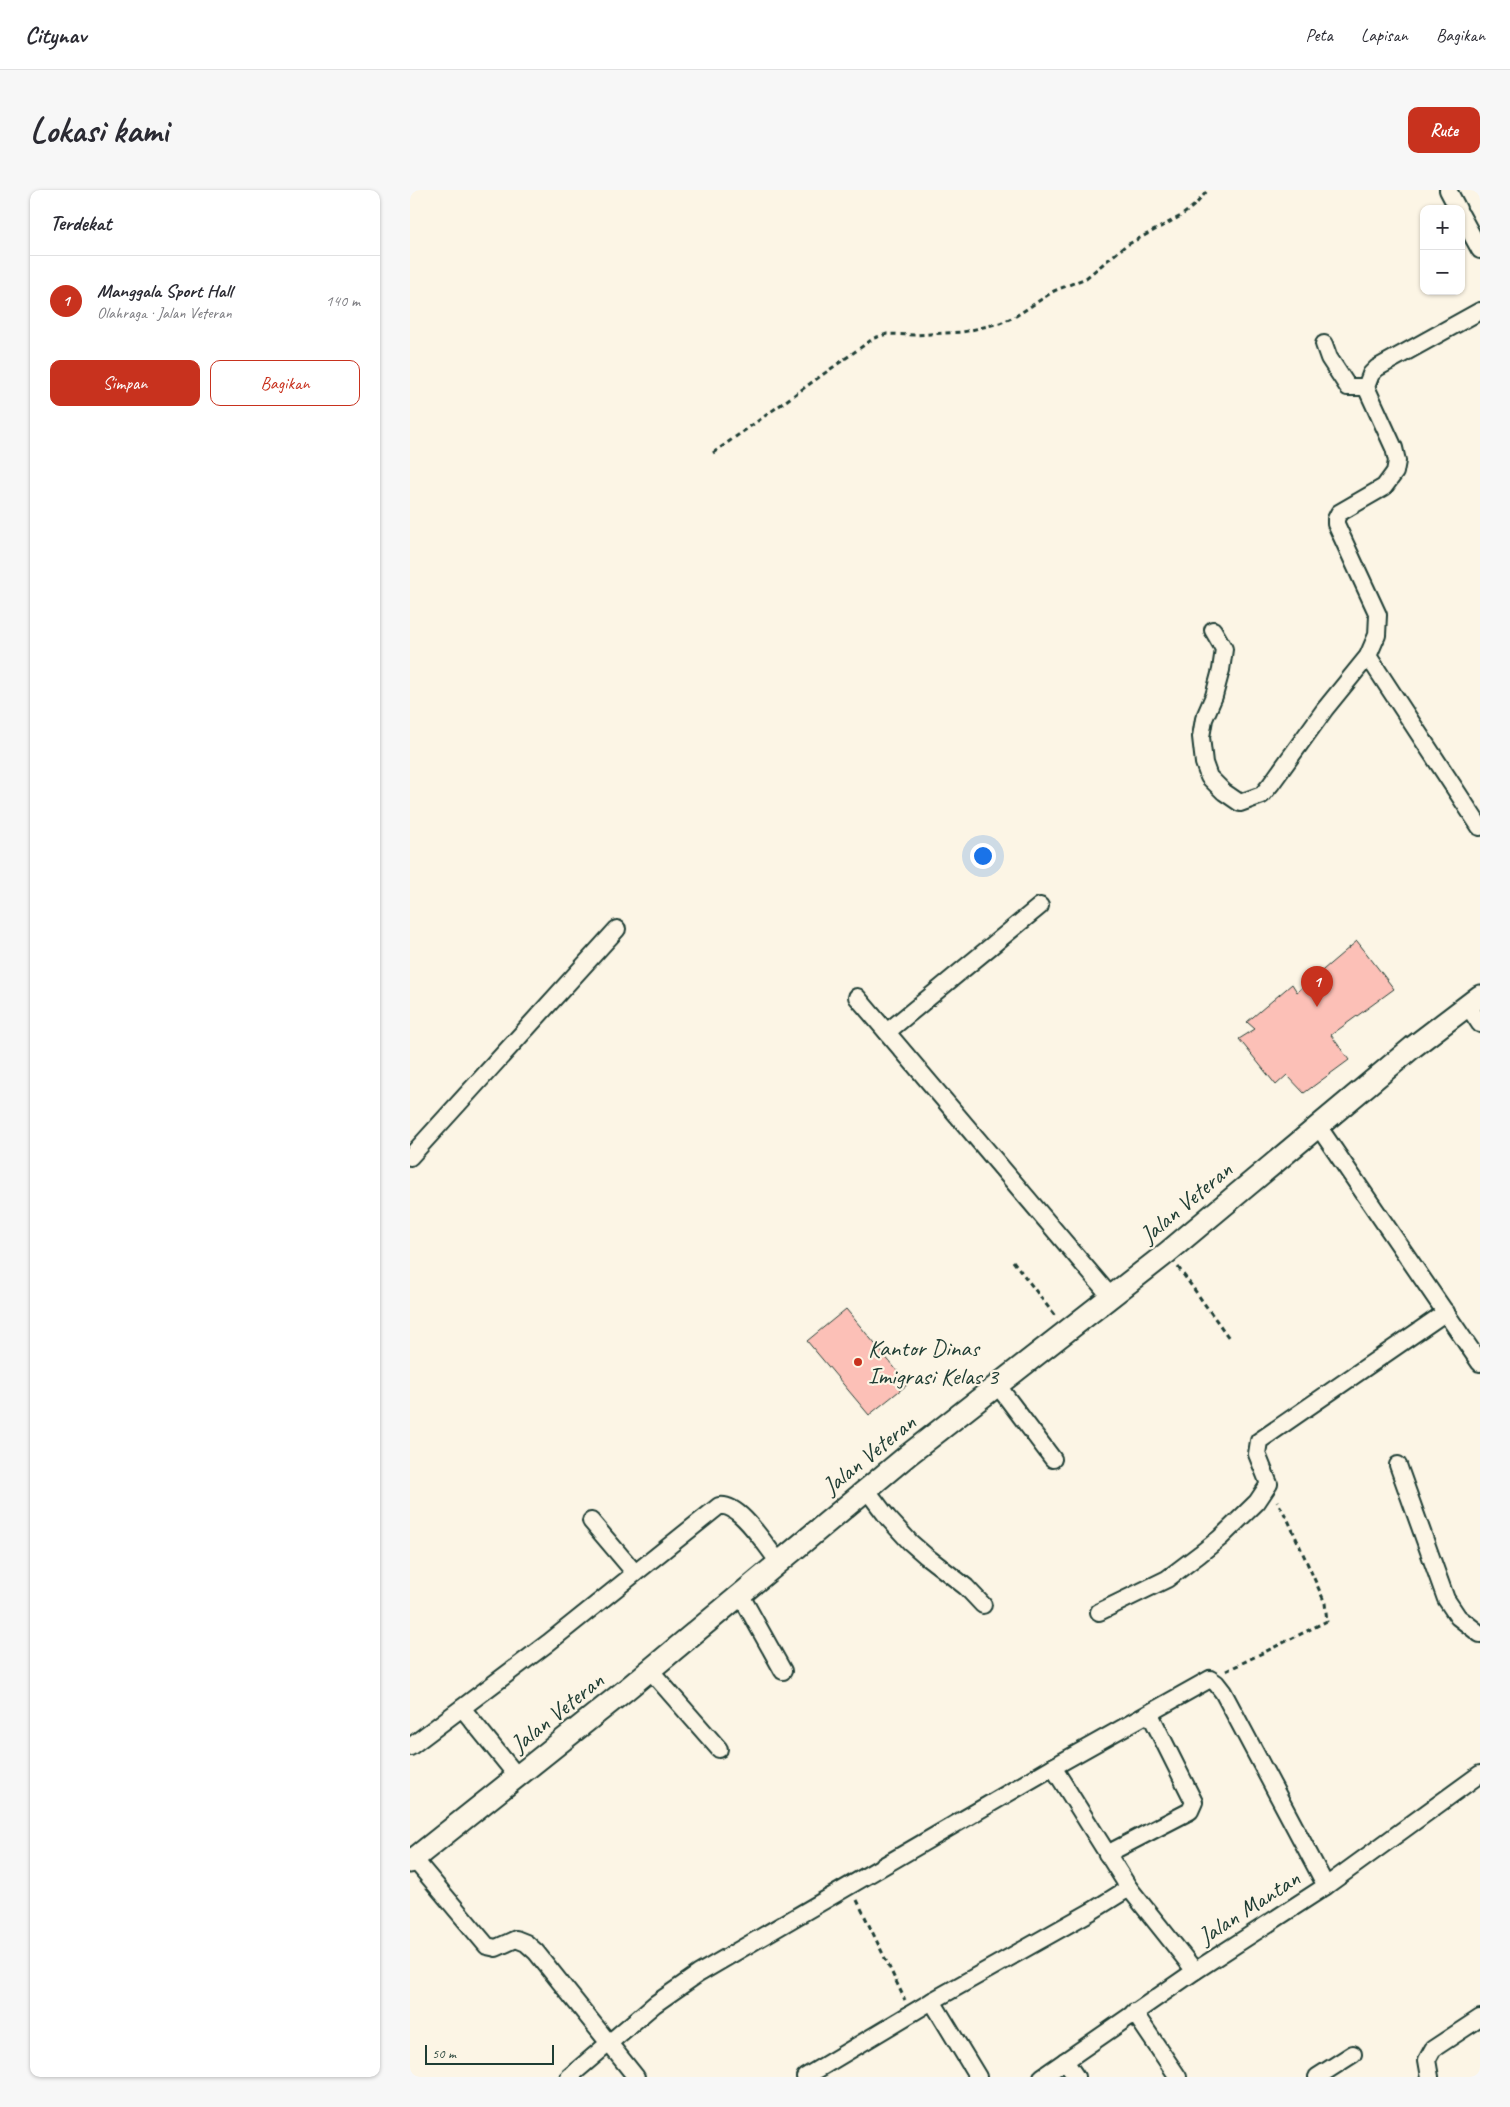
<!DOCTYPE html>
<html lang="id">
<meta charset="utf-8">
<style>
:root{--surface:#fff;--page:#f7f7f7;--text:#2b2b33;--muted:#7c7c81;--line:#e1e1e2;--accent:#c8321e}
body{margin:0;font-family:Caveat,sans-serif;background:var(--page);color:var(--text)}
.controls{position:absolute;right:15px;top:15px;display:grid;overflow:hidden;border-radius:10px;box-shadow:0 1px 4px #0004}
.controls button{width:45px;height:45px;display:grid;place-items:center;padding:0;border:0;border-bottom:1px solid var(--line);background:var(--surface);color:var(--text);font:25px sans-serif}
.scale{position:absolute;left:15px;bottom:12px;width:129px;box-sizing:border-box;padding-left:5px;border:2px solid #1f3d34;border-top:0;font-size:14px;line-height:18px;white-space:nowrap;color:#1f3d34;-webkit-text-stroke:4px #fcf5e5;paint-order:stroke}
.you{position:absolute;left:572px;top:665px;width:18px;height:18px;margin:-12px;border:4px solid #fff;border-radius:50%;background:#1a73e8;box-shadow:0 0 0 8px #1a73e833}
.badge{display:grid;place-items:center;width:32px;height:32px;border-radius:50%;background:var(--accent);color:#fff;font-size:16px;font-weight:700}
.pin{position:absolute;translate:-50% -41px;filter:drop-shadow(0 1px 2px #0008)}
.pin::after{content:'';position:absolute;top:26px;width:18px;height:15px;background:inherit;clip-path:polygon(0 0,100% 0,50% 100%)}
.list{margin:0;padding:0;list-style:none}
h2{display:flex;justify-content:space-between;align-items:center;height:65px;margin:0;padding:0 20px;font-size:21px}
h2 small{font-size:16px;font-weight:400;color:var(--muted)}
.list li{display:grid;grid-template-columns:32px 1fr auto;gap:15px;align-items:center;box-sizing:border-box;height:90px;padding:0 20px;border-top:1px solid var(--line)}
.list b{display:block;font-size:19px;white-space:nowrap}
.list p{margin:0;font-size:16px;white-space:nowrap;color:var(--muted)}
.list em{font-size:16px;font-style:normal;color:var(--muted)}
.actions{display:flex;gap:10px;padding:15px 20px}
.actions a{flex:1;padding:11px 0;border:1px solid var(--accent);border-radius:10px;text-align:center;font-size:18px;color:var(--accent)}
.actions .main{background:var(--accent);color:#fff}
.map{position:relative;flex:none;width:1070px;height:1887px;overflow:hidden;border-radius:10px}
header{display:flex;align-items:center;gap:30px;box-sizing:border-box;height:70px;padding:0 25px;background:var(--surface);border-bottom:1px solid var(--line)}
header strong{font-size:24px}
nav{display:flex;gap:28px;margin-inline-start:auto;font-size:18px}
.intro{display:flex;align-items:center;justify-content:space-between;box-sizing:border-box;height:120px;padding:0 30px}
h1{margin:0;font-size:35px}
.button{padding:12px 22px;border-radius:10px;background:var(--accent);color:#fff;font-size:18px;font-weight:700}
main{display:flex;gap:30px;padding:0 30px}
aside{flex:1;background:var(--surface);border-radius:10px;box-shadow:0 1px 4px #0004}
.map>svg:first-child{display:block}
.building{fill:#fcc0b7;stroke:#1f3d34}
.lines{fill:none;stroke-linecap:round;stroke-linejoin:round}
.minor-casing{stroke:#1f3d34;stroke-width:20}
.tertiary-casing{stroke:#1f3d34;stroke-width:25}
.path{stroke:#1f3d34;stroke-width:3;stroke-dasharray:5 4;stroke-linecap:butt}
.minor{stroke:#fcf5e5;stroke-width:16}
.tertiary{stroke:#fcf5e5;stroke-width:21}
.poi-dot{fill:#c8321e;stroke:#fcf5e5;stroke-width:2}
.labels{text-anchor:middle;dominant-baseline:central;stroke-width:4.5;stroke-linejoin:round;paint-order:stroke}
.street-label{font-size:24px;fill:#1f3d34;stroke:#fcf5e5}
.poi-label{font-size:24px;fill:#1f3d34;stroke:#fcf5e5;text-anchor:start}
</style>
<header>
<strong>Citynav</strong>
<nav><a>Peta</a><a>Lapisan</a><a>Bagikan</a></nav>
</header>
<div class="intro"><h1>Lokasi kami</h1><a class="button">Rute</a></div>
<main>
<aside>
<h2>Terdekat<small></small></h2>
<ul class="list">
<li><span class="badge">1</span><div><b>Manggala Sport Hall</b><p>Olahraga · Jalan Veteran</p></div><em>140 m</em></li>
</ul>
<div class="actions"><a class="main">Simpan</a><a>Bagikan</a></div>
</aside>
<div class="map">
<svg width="1070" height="1887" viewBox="0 0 1070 1887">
<rect width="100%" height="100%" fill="#fcf5e5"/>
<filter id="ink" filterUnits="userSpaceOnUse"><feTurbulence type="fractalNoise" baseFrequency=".02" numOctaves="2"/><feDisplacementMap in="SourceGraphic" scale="10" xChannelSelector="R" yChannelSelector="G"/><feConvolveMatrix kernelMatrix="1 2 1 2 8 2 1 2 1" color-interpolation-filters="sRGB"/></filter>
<g filter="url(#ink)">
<g class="building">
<polygon points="947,751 984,799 921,845 939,870 894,903 877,885 866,895 829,849 845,839 837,832 882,794 887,802"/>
<polygon points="436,1119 498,1194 459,1225 397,1151"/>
</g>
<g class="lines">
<g class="minor-casing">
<g id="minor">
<polyline points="1038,0 1048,19"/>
<polyline points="1051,25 1070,60"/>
<polyline points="914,154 919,168 938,197 956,197"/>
<polyline points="803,440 814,459 811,480 804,506 794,529 791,547 794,573 799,587 814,602 830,613 852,605 861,594 915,519 958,466 967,445 968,425 926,334 926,329 929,323 974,297 985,282 987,271 984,258 956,197 961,184 967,178 1070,121"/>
<polyline points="958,466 1070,637"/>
<polyline points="447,807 701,1107"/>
<polyline points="1058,816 1070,834"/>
<polyline points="477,842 630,716"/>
<polyline points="908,936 1070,1173"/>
<polyline points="0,967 207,739"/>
<polyline points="588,1196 643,1269"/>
<polyline points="988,1275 1036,1409 1048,1427 1070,1444"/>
<polyline points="456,1299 478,1328 500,1352 516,1366 556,1397 573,1415"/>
<polyline points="181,1331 225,1383"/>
<polyline points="330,1404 373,1481"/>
<polyline points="689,1422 757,1389 790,1364 810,1348 847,1312 859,1294 847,1264 849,1251 1036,1122"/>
<polyline points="240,1480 309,1559"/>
<polyline points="52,1518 107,1586"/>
<path d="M0,1557L138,1453L309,1316C330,1312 356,1357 369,1372"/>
<polyline points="697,1664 780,1621 784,1612 740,1524"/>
<polyline points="4,1669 77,1756 86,1758 106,1749 116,1753 126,1762 226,1887"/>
<polyline points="719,1698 785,1781"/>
<polyline points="522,1811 568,1887"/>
<polyline points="724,1822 768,1887"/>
<polyline points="655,1871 666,1887"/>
<polyline points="159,1887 245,1814 288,1784 643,1577 800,1489 806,1493 813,1502 916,1696"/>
<polyline points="395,1887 522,1811 682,1721 719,1698 643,1577"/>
<polyline points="632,1887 785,1781 916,1696 1070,1584"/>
<polyline points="907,1887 943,1864"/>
<polyline points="1020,1887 1017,1870 1023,1859 1070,1828"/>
</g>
</g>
<g class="tertiary-casing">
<polyline id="tertiary" points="0,1672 217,1499 498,1265 758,1062 1003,857 1070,806"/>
</g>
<g class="path">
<polyline points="303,263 464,148 477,144 504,145 553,142 590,133 606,126 644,101 676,88 715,56 771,26 786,14 798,0"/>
<polyline points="603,1071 645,1126"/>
<polyline points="768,1077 819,1148"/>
<polyline points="816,1481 917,1431 915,1413 878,1330 867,1311"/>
<polyline points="447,1710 495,1810"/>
</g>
<use href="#minor" class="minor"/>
<use href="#tertiary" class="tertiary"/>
</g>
</g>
<circle class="poi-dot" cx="448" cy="1172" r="5"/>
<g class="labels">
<g class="street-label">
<text transform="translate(776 1012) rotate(-40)">Jalan Veteran</text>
<text transform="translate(459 1264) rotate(-39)">Jalan Veteran</text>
<text transform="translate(147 1522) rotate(-39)">Jalan Veteran</text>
<text transform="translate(839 1717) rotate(-33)">Jalan Mantan</text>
</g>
<g class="poi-label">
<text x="458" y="1158">Kantor Dinas<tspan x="458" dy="28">Imigrasi Kelas 3</tspan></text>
</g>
</g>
</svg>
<div class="controls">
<button>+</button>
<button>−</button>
</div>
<div class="scale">50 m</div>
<div class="you"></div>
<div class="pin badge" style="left:907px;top:817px">1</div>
</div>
</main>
